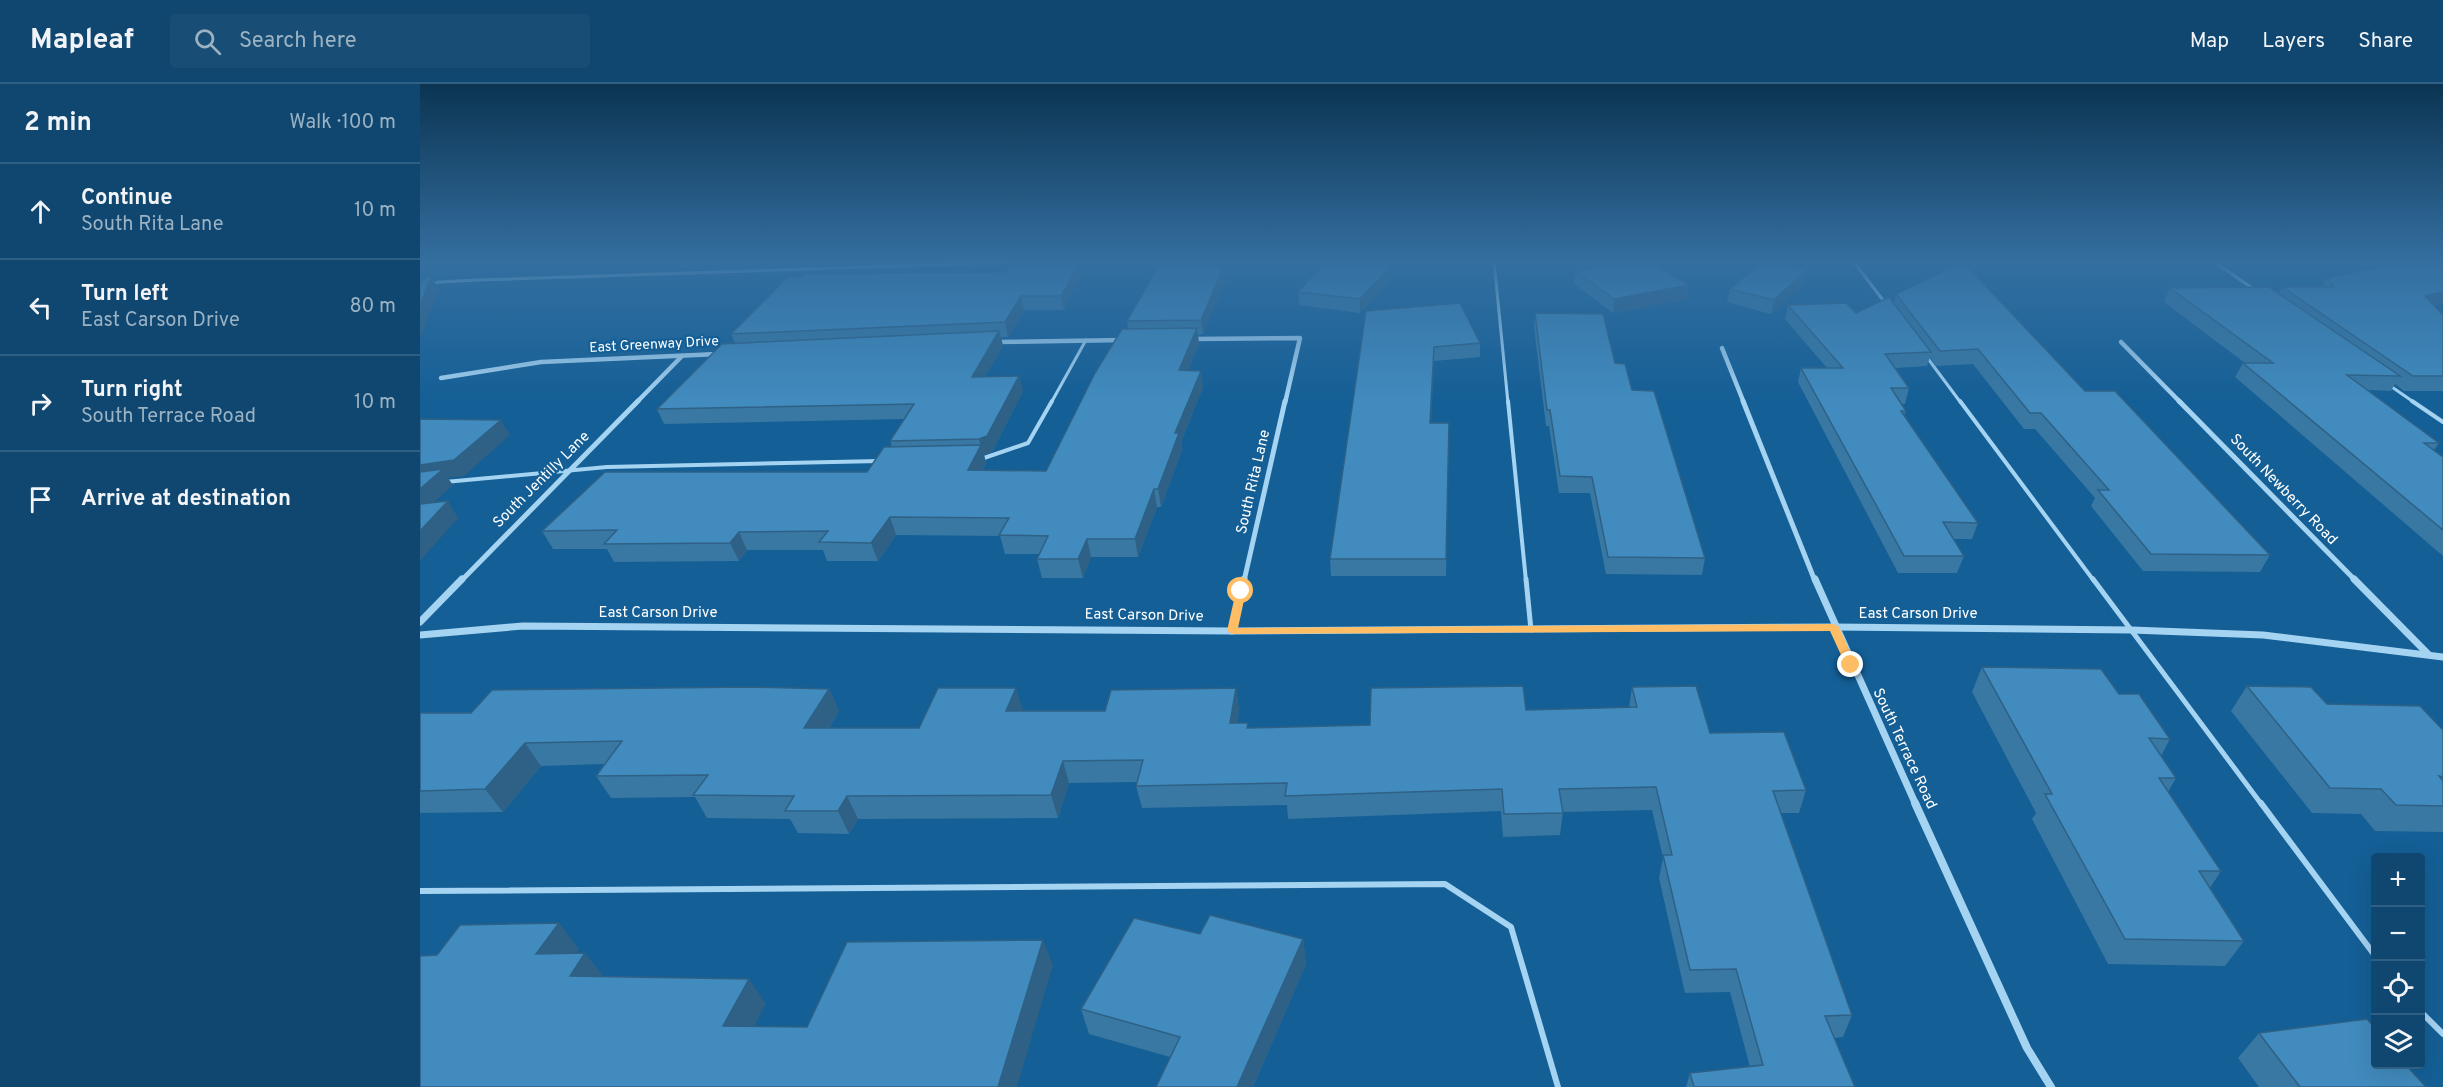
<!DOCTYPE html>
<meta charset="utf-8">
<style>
:root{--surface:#0f4770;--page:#184e75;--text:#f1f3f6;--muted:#9bb2c3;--line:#2f5f83}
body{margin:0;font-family:Overpass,sans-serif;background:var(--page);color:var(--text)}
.controls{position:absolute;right:18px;bottom:18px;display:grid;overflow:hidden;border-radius:6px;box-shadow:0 6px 24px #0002}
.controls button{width:54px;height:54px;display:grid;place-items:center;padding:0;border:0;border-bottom:2px solid var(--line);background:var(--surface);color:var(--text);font:30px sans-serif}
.stop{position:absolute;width:18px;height:18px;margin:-14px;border:4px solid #ffbd66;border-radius:50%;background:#fff}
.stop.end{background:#ffbd66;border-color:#fff;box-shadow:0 2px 6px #0008}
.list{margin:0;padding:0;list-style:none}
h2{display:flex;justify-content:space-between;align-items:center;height:78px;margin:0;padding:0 24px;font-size:26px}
h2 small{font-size:20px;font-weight:400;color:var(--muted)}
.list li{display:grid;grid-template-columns:39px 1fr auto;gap:18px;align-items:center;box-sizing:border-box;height:96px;padding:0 24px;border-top:2px solid var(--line)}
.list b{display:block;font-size:22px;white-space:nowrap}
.list p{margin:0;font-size:20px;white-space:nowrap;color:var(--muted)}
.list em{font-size:20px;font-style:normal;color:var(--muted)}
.icon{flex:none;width:33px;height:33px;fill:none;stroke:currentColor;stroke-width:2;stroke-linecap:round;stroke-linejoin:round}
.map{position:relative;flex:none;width:2023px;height:1003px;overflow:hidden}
header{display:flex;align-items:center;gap:36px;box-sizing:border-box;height:84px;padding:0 30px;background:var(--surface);border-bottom:2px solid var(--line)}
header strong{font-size:28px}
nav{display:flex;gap:33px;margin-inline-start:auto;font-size:21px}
.search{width:420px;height:54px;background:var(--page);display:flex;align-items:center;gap:15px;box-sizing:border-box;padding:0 21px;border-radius:6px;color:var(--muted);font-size:22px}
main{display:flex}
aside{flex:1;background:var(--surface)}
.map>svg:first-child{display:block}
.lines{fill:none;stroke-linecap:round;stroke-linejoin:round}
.service-far3{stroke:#a5d3f2;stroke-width:3}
.service-far2{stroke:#a5d3f2;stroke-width:4}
.service-far1{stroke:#a5d3f2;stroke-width:5}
.service{stroke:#a5d3f2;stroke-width:6}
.minor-far3{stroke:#a5d3f2;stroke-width:4.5}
.minor-far2{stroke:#a5d3f2;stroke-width:5}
.minor-far1{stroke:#a5d3f2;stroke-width:7}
.minor{stroke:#a5d3f2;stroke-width:8}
.wall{fill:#3878a3}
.shaded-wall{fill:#2e6185}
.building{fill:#418bbe;stroke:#2e6185;stroke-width:1.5}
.route{fill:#ffbd66}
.labels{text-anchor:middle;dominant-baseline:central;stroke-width:4.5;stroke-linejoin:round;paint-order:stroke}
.far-street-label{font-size:14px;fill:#fff;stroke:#145f96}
.street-label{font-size:15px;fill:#fff;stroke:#145f96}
</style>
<header>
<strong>Mapleaf</strong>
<div class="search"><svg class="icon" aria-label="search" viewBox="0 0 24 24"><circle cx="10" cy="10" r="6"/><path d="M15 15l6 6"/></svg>Search here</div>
<nav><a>Map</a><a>Layers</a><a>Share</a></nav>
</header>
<main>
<aside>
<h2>2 min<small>Walk · 100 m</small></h2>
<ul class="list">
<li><svg class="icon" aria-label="ahead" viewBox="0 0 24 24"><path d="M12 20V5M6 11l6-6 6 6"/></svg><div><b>Continue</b><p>South Rita Lane</p></div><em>10 m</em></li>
<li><svg class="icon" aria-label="left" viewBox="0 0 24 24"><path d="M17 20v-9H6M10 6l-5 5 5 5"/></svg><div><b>Turn left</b><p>East Carson Drive</p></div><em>80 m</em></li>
<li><svg class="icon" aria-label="right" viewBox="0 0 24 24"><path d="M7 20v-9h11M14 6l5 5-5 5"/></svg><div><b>Turn right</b><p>South Terrace Road</p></div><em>10 m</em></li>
<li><svg class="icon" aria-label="arrive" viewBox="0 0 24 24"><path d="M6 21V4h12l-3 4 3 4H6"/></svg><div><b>Arrive at destination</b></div></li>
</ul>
</aside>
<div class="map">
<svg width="2023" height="1003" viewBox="0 0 2023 1003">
<rect width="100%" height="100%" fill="#145f96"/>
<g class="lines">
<g class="service-far3">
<polyline points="1074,177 1088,319"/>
<polyline points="1433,177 1466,220"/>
<polyline points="1793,177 1835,206"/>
<polyline points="0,203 19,198 57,196 597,178"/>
<polyline points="1506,272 1541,319"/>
<polyline points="1969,301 1995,319"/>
<polyline points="631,319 666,256"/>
</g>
<g class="service-far2">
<polyline points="1088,317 1106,497"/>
<polyline points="1540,317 1674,497"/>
<polyline points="1992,317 2023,338"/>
<polyline points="561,375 608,359 632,317"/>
<polyline points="25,398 187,383 460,377"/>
</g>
<g class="service-far1">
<polyline points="1106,495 1111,546"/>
<polyline points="1673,495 1842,721"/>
</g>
<g class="service">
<polyline points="1841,719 1956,873"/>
<polyline points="0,807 1025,800 1091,843 1138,1003"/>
<polyline points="2000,927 2023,950"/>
</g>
<g class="minor-far3">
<polyline points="773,255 880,254 865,319"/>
<polyline points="575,258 703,256"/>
<polyline points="1701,258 1761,319"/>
<polyline points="1302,264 1324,319"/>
<polyline points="21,294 121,278 298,270"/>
<polyline points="216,319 262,272"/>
</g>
<g class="minor-far2">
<polyline points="1323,317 1395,497"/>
<polyline points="1759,317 1936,497"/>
<polyline points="41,497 218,317"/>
<polyline points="824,497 865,317"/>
</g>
<g class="minor-far1">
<polyline points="1395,495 1496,721"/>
<polyline points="1934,495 2008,570"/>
<polyline points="0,538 42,495"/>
<polyline points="812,547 824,495"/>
<polyline points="0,551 103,542 812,547 1414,543 1712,546 1843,551 2023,573"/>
</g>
<polyline class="minor" points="1495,719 1607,964 1631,1003"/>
</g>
<g class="wall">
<polygon points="593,177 661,177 663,188 644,226 604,226 588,253 581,253 583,262 565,292 603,307 572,368 564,371 566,379 563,386 626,387 708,245 707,237 804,182 806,195 783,250 778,251 779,260 768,286 781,287 783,303 761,358 762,366 741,423 737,423 718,473 671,473 663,494 622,494 617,475 620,470 585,470 580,452 476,451 458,477 407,477 403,466 327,466 319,477 194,478 187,465 133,465 122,447 447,388 472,363 470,357 484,335 244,340 237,325 315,259 311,250 585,188"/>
<polygon points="1155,187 1266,215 1193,229 1154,200"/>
<polygon points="1907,194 2014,222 2023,231 2023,307 1984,307 1975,300 1971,307 1948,306 2019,359 2014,366 2023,373 2023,472 1815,293 1823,279 1825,279 1744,218 1750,204 1859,209 1862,203 1902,203"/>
<polygon points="970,196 940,229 879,221 878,208"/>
<polygon points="1384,199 1351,230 1307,218 1310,205"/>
<polygon points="1476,210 1665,307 1850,471 1840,488 1723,487 1671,422 1675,414 1615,345 1604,345 1553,280 1516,282 1510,273 1507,282 1475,284 1489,304 1485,320 1481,320 1486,327 1484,332 1558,439 1552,455 1534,455 1544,472 1537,489 1478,489 1378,298 1381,284 1407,284 1365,235 1368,221 1436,229 1474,219"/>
<polygon points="946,227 1060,259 1060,273 1014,277 1011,339 1029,339 1026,492 911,492 910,475"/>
<polygon points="1115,229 1195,279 1212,306 1285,474 1282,491 1186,490 1170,409 1139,409 1129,342 1126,342 1114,243"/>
<polygon points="1562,583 1699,610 1750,655 1741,672 1756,694 1748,708 1801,787 1790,804 1824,857 1805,882 1688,880 1612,735 1616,729 1552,608"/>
<polygon points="1827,602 2023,646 2023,748 1955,747 1941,730 1892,729 1811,627"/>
<polygon points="1212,603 1386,706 1379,729 1361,729 1432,931 1423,953 1414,954 1435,1003 1266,1003 1270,989 1330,983 1310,908 1265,909 1239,794 1243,774 1232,726 1143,728 1140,751 1083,753 1081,727 868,735 867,721 722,724 716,702 717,698 649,699 638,734 438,735 429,750 378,749 370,735 287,734 275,713 191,714 176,692 184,680 121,682 83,728 0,729 0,629 51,629 409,605 419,627 409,644 499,644 603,626 603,627 685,627 816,604 819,626 817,639 829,644 950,641 1106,626 1209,624"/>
<polygon points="780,850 883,855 886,880 833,1003 736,1003 750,973 669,950 661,925"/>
<polygon points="1839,949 2006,1003 1839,1003 1818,974"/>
</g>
<g class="shaded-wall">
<polygon points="660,177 661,177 663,188 644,226 641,212"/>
<polygon points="804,182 806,195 783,250 781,236"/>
<polygon points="970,183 970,196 940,229 940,215"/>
<polygon points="1387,186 1384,199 1351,230 1354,216"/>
<polygon points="11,192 19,205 0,255 0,222"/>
<polygon points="1268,201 1266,215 1193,229 1194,215"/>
<polygon points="2023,208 2023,220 1997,226 2005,212"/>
<polygon points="601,212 604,226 588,253 585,238"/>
<polygon points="777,244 779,260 761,303 759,286"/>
<polygon points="579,247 583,262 556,308 552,293"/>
<polygon points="1014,263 1014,277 1010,355 1010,339"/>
<polygon points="781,287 783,303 761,358 762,366 741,423 738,405 755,349"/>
<polygon points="599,292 603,307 572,368 564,371 566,379 554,403 548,386 561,362 559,355"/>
<polygon points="81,336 90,351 44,392 28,394 33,401 0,431 0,381"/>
<polygon points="734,405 737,423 718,473 715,455"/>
<polygon points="28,417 38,434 0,477 0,447"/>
<polygon points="470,433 476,451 458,477 451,459"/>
<polygon points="319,448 327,466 319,477 310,459"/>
<polygon points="667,455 671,473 663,494 658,475"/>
<polygon points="596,604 603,626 593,649 586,627"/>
<polygon points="816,604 819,626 813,661 810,639"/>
<polygon points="409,605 419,627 395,666 384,644"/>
<polygon points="105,659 121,682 83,728 65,705"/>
<polygon points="643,677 649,699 638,734 631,711"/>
<polygon points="427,712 438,735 429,750 418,727"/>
<polygon points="139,839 159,865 138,896 116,870"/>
<polygon points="883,855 886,880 833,1003 817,1003"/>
<polygon points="623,856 633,881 597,1003 578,1003"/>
<polygon points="165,869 186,895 150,892"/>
<polygon points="329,895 346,920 321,967 303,942"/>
</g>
<g class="building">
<polygon points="593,177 660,177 641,212 601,212 585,238 311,250 368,193 381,193 384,190 585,188"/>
<polygon points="907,177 913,177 970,183 940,215 878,208"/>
<polygon points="1208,177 1229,177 1268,201 1194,215 1155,187"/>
<polygon points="1344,177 1387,186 1354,216 1310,205"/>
<polygon points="1987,177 2023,177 2023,208 2005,212 2023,231 2023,292 1993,292 1862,203 1914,203 1907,194"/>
<polygon points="1543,178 1665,307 1695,307 1850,471 1731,470 1678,406 1689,406 1621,329 1610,329 1558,265 1520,267 1476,210"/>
<polygon points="804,182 781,236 707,237 738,183"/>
<polygon points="11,192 0,222 0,197"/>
<polygon points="1849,203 1980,292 1927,291 2019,359 2004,359 2023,373 2023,446 1823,279 1853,279 1750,204"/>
<polygon points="1469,213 1511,268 1465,270 1489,304 1471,304 1486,327 1481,327 1558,439 1523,438 1544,472 1484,472 1381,284 1423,284 1368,221 1426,219 1436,229"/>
<polygon points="1040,219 1060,259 1014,263 1010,339 1029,339 1026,475 910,475 946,227"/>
<polygon points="1115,229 1183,230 1195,279 1205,280 1212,306 1234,307 1285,474 1188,473 1172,393 1140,392 1130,326 1127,326"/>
<polygon points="777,244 759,286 781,287 755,349 759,349 738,405 734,405 715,455 667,455 658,475 617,475 628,452 579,451 589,434 470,433 451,459 399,458 408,447 319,448 310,459 184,460 197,446 122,447 185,388 447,388 464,363 561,361 548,386 626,387 675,289 702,245"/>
<polygon points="579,247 552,293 599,292 567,352 559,355 470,357 494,320 237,325 302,260"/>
<polygon points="0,335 81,336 34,376 0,381"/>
<polygon points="23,385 0,405 0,388"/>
<polygon points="28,417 0,447 0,420"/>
<polygon points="1562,583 1681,585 1699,610 1719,610 1750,655 1729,654 1756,694 1739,694 1801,787 1779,787 1824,857 1705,855 1625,710 1632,710"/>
<polygon points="1103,602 1106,626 1217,623 1212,603 1276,602 1290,649 1364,648 1386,706 1353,707 1432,931 1405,932 1435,1003 1274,1003 1270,989 1343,981 1316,885 1270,886 1243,771 1252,771 1236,703 1139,705 1143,729 1084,730 1082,705 865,712 867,699 716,702 723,676 643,677 631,711 427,712 418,727 365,727 374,712 273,711 288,691 176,692 202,657 105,659 65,705 0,707 0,629 51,629 72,606 328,603 409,605 384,644 499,644 518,604 596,604 586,627 685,627 691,606 816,604 810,639 828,639 827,644 950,641 951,604"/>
<polygon points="1827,602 1891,603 1907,620 2000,622 2023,646 2023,693 2019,692 2023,697 2023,722 1976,721 1961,705 1910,704"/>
<polygon points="790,831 883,855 817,1003 736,1003 760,953 661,925 714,834 780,850"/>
<polygon points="139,839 116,870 165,869 150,892 329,895 303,942 387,943 427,858 623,856 578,1003 0,1003 0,872 17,871 40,841"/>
<polygon points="1947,935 1956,945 1956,981 1986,981 2006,1003 1880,1003 1839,949"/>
</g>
<linearGradient id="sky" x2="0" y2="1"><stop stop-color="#0b3452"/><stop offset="0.56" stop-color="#346fa0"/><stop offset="1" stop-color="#346fa0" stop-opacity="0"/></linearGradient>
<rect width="2023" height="317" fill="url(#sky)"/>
<polygon class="route" points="821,504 826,507 818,544 1414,540 1419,543 1436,581 1427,584 1410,547 812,550 807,547 816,507"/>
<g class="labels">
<g class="far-street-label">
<text transform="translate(234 261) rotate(-3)">East Greenway Drive</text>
</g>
<g class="street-label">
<text transform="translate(122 396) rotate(-45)">South Jentilly Lane</text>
<text transform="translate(834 398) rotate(-77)">South Rita Lane</text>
<text transform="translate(1863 406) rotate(46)">South Newberry Road</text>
<text x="238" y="529">East Carson Drive</text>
<text x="1498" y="530">East Carson Drive</text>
<text transform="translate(724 532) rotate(1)">East Carson Drive</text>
<text transform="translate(1484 665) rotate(65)">South Terrace Road</text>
</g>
</g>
</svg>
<div class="controls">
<button>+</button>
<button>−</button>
<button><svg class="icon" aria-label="locate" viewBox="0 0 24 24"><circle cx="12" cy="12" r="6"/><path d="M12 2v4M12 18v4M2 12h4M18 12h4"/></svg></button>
<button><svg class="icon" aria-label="layers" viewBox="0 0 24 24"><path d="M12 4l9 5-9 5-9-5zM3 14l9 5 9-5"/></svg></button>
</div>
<div class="stop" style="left:821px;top:507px"></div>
<div class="stop end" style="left:1431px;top:581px"></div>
</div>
</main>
